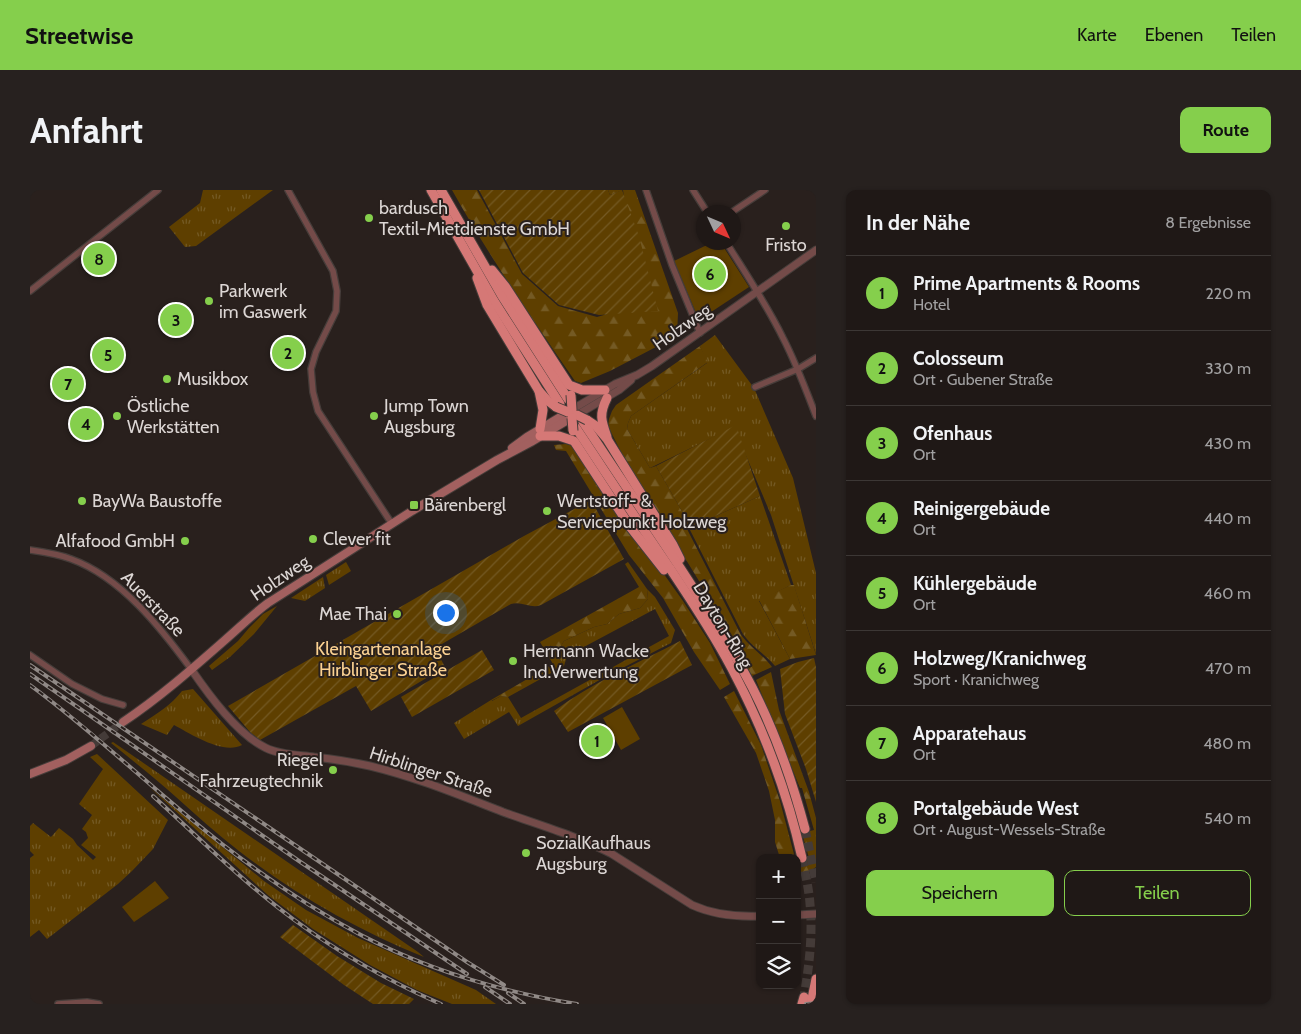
<!DOCTYPE html>
<html lang="de">
<meta charset="utf-8">
<style>
:root{--surface:#1f1816;--page:#27211f;--text:#f1f3f6;--muted:#a1a0a1;--line:#3c3735;--accent:#85cf4c}
body{margin:0;font-family:Cabin,sans-serif;background:var(--page);color:var(--text)}
.controls{position:absolute;right:15px;bottom:15px;display:grid;overflow:hidden;border-radius:10px;box-shadow:0 1px 4px #0004}
.controls button{width:45px;height:45px;display:grid;place-items:center;padding:0;border:0;border-bottom:1px solid var(--line);background:var(--surface);color:var(--text);font:25px sans-serif}
.compass{position:absolute;left:666px;top:15px;width:45px;height:45px;border-radius:50%;background:var(--surface);box-shadow:0 1px 4px #0004;rotate:134deg}
.you{position:absolute;left:415px;top:422px;width:18px;height:18px;margin:-12px;border:4px solid #fff;border-radius:50%;background:#1a73e8;box-shadow:0 0 0 8px #1a73e833}
.badge{display:grid;place-items:center;width:32px;height:32px;border-radius:50%;background:var(--accent);color:#111;font-size:16px;font-weight:700}
.pin{position:absolute;translate:-50% -50%;border:2px solid #fff;box-shadow:0 1px 5px #0006}
.list{margin:0;padding:0;list-style:none}
h2{display:flex;justify-content:space-between;align-items:center;height:65px;margin:0;padding:0 20px;font-size:21px}
h2 small{font-size:16px;font-weight:400;color:var(--muted)}
.list li{display:grid;grid-template-columns:32px 1fr auto;gap:15px;align-items:center;box-sizing:border-box;height:75px;padding:0 20px;border-top:1px solid var(--line)}
.list b{display:block;font-size:19px;white-space:nowrap}
.list p{margin:0;font-size:16px;white-space:nowrap;color:var(--muted)}
.list em{font-size:16px;font-style:normal;color:var(--muted)}
.actions{display:flex;gap:10px;padding:15px 20px}
.actions a{flex:1;padding:11px 0;border:1px solid var(--accent);border-radius:10px;text-align:center;font-size:18px;color:var(--accent)}
.actions .main{background:var(--accent);color:#111}
.icon{flex:none;width:28px;height:28px;fill:none;stroke:currentColor;stroke-width:2;stroke-linecap:round;stroke-linejoin:round}
.map{position:relative;flex:none;width:786px;height:814px;overflow:hidden;border-radius:10px}
header{display:flex;align-items:center;gap:30px;box-sizing:border-box;height:70px;padding:0 25px;background:var(--accent);color:#111}
header strong{font-size:24px}
nav{display:flex;gap:28px;margin-inline-start:auto;font-size:18px}
.intro{display:flex;align-items:center;justify-content:space-between;box-sizing:border-box;height:120px;padding:0 30px}
h1{margin:0;font-size:35px}
.button{padding:12px 22px;border-radius:10px;background:var(--accent);color:#111;font-size:18px;font-weight:700}
main{display:flex;gap:30px;padding:0 30px}
aside{flex:1;background:var(--surface);border-radius:10px;box-shadow:0 1px 4px #0004}
.map>svg:first-child{display:block}
.grass{fill:url(#grass-tufts)}
.forest{fill:url(#forest-firs)}
.garden{fill:url(#garden-furrows)}
.pitch{fill:#5e3f00}
.lines{fill:none;stroke-linecap:round;stroke-linejoin:round}
.secondary-tunnel{stroke:#443b38;stroke-width:8;stroke-dasharray:8 4;stroke-linecap:butt}
.trunk-tunnel{stroke:#443b38;stroke-width:9;stroke-dasharray:9 4.5;stroke-linecap:butt}
.minor-casing{stroke:#463d3a;stroke-width:8}
.tertiary-casing{stroke:#463d3a;stroke-width:9}
.secondary-casing{stroke:#463d3a;stroke-width:10}
.trunk-casing{stroke:#463d3a;stroke-width:11}
.minor{stroke:#744b49;stroke-width:5.5}
.tertiary{stroke:#744b49;stroke-width:7}
.secondary{stroke:#a2605f;stroke-width:8}
.trunk{stroke:#d57876;stroke-width:9}
.rail-casing{stroke:#908986;stroke-width:4}
.rail{stroke:#29201d;stroke-width:2;stroke-dasharray:5.5;stroke-linecap:butt}
.trunk-bridge-casing{stroke:#463d3a;stroke-width:11;stroke-linecap:butt}
.trunk-bridge{stroke:#d57876;stroke-width:9}
.poi-dot{fill:#85cf4c;stroke:#29201d;stroke-width:2}
.labels{text-anchor:middle;dominant-baseline:central;stroke-width:4;stroke-linejoin:round;paint-order:stroke}
.poi-label{font-size:18px;fill:#dcd6d4;stroke:#29201d;text-anchor:start}
.street-label{font-size:18px;fill:#dcd6d4;stroke:#29201d}
.park-label{font-size:18px;fill:#fcd292;stroke:#29201d}
</style>
<header>
<strong>Streetwise</strong>
<nav><a>Karte</a><a>Ebenen</a><a>Teilen</a></nav>
</header>
<div class="intro"><h1>Anfahrt</h1><a class="button">Route</a></div>
<main>
<div class="map">
<svg width="786" height="814" viewBox="0 0 786 814">
<defs>
<pattern id="grass-tufts" width="24" height="20" patternUnits="userSpaceOnUse" patternTransform="scale(1.25)"><rect width="24" height="20" fill="#5e3f00"/><path d="M3 7l-1-3M5 7V3M7 7l1-3M15 17l-1-3M17 17v-4M19 17l1-3" fill="none" stroke="#745a24"/></pattern>
<pattern id="forest-firs" width="22" height="20" patternUnits="userSpaceOnUse" patternTransform="scale(1.25)"><rect width="22" height="20" fill="#5e3f00"/><path d="M5 1l3.5 6h-7zM16 11l3.5 6h-7z" fill="#745a24"/></pattern>
<pattern id="garden-furrows" width="10" height="10" patternUnits="userSpaceOnUse" patternTransform="scale(1.25)"><rect width="10" height="10" fill="#5e3f00"/><path d="M-1 1l2-2M0 10L10 0M9 11l2-2" fill="none" stroke="#745a24"/></pattern>
</defs>
<rect width="100%" height="100%" fill="#29201d"/>
<g class="grass">
<polygon points="173,0 243,0 166,56 155,57 139,37 170,13"/>
<polygon points="685,145 724,198 763,288 786,383 786,464 741,325 704,237 620,278 597,239 598,233 601,226 677,173 670,156"/>
<path d="M730,306L761,395L729,411L760,469L745,476C735,464 722,457 713,444L659,338Z"/>
<polygon points="316,372 321,381 299,395 296,385"/>
<polygon points="293,387 295,398 275,411 261,408"/>
<polygon points="617,399 625,407 645,440 641,453 573,488 488,536 479,522 434,549 424,533 461,510 462,511 471,506 478,507 491,528 639,446 625,419 537,466 534,476 526,464 534,451 564,437 577,434 589,424 610,418 618,409"/>
<polygon points="247,416 224,444 200,467 182,480 179,476 208,451 219,438 233,424"/>
<path d="M163,499L212,555C193,565 161,544 144,535L137,545L111,534C127,524 141,515 152,501Z"/>
<path d="M83,552L388,762L394,767C327,740 266,705 209,661C187,644 167,626 146,607C125,588 103,571 81,553Z"/>
<polygon points="67,564 138,630 123,659 102,681 88,694 17,749 9,740 0,747 0,668 4,665 0,661 0,636 3,633 21,647 29,638 43,649 47,655 63,670 66,667 51,655 58,648 56,642 52,639 62,625 49,614 73,579 60,567"/>
<polygon points="119,597 234,691 276,720 328,748 446,800 466,814 422,814 387,800 340,775 283,739 239,706"/>
</g>
<g class="forest">
<path d="M422,0H447L492,84L528,116L567,127L609,115L593,0L580,5L578,0H605L648,123L647,146L580,181L551,193L545,191C502,129 459,66 422,0Z"/>
<path d="M670,156L678,172L601,226L598,233L597,239L620,278L626,276L661,337L657,339L711,445C720,457 733,465 742,477L722,486L689,429L677,404L596,272L578,236L579,229L582,221L586,215Z"/>
<polygon points="536,254 543,256 653,411 680,453 700,494 690,500 664,462 633,408 599,365 536,261 526,260 524,255"/>
<polygon points="598,372 617,399 618,409 610,418 589,424 577,434 564,437 534,451 526,464 534,476 478,507 471,506 461,511 461,510 523,474 510,452 609,397 595,374"/>
<polygon points="761,395 764,395 786,465 760,469 729,410"/>
<polygon points="741,482 749,520 779,602 786,628 786,677 779,682 767,687 767,671 779,668 772,643 784,640 772,598 770,598 726,490"/>
<polygon points="704,501 731,555 750,611 765,668 750,668 745,652 745,630 739,601 726,563 694,507"/>
</g>
<g class="garden">
<polygon points="449,0 578,0 580,5 592,0 609,46 628,121 569,125 529,115 493,83"/>
<polygon points="706,235 730,306 661,337 626,276"/>
<path d="M561,310L594,369L511,415C501,419 492,411 481,414L405,458L415,477L341,521L326,496L230,550L220,542L198,516L494,346Z"/>
<path d="M650,451L662,475L538,542L524,521C562,493 608,473 650,451Z"/>
<polygon points="452,460 464,480 382,527 371,507"/>
<polygon points="784,468 786,477 786,612 776,579 755,524 750,479 768,472"/>
<polygon points="263,735 307,766 351,793 384,809 379,814 343,814 314,795 250,747"/>
</g>
<g class="pitch">
<polygon points="681,53 691,53 719,97 669,130 644,71"/>
<polygon points="592,517 610,549 591,560 573,528"/>
<polygon points="125,691 139,708 104,732 92,717"/>
</g>
<g class="lines">
<polyline class="secondary-tunnel" points="61,556 93,532"/>
<g class="trunk-tunnel">
<polyline points="775,639 786,692"/>
<path d="M772,668C775,683 779,699 780,714C783,746 779,776 774,807"/>
</g>
<g class="minor-casing">
<g id="minor">
<polyline points="258,0 303,81 307,101 306,121 286,162 281,179 283,202 288,221 362,334"/>
<polyline points="616,0 642,75 670,143"/>
<polyline points="663,0 677,22"/>
<polyline points="702,22 735,0"/>
<path d="M696,52C716,84 737,115 753,148C766,173 776,200 786,226"/>
<polyline points="0,101 128,0"/>
<polyline points="725,197 768,179 786,168"/>
<path d="M0,360C14,362 28,364 41,369C91,387 131,438 161,479"/>
<polyline points="0,465 42,494 72,509 93,515"/>
<polyline points="28,814 57,812 69,814"/>
</g>
</g>
<g class="tertiary-casing">
<g id="tertiary">
<polyline points="548,216 585,194 607,185 622,176 786,60"/>
<polyline points="552,222 589,200 601,190"/>
<path d="M161,479C179,505 207,544 236,558C250,565 269,565 284,567C303,569 322,572 340,576C386,587 429,605 473,622C509,635 547,646 582,664L662,715C684,725 706,727 730,726"/>
<polyline points="767,725 786,724"/>
</g>
</g>
<g class="secondary-casing">
<g id="secondary">
<polyline points="482,258 497,247 532,226"/>
<path d="M93,532C129,508 162,479 195,450C209,438 223,424 238,413L382,321L467,270L501,252L536,231"/>
<polyline points="0,584 36,570 61,556"/>
</g>
</g>
<g class="trunk-casing">
<g id="trunk">
<polyline points="401,0 464,111 530,214"/>
<polyline points="411,0 472,106 538,209"/>
<polyline points="462,80 475,96 539,195 552,200 575,200"/>
<polyline points="447,88 457,115 509,201 518,211 526,217"/>
<polyline points="509,201 513,220 510,239"/>
<polyline points="557,230 566,236 577,249 643,355 650,369"/>
<path d="M553,232C581,274 609,316 637,358C667,403 697,449 722,497C745,542 762,590 775,639"/>
<path d="M546,238C576,283 606,329 637,374C659,407 682,441 701,477C733,537 757,601 772,668"/>
<polyline points="510,246 529,246 544,251 601,338 634,380"/>
<path d="M577,247C571,230 569,224 577,208"/>
<polyline points="772,814 774,807"/>
<polyline points="781,814 786,789"/>
</g>
</g>
<use href="#minor" class="minor"/>
<use href="#tertiary" class="tertiary"/>
<use href="#secondary" class="secondary"/>
<use href="#trunk" class="trunk"/>
<g class="rail-casing">
<g id="rail">
<polyline points="0,475 437,772 474,795"/>
<polyline points="0,484 269,671 437,784"/>
<path d="M0,495C67,544 126,603 192,654C236,688 282,719 331,745C398,780 472,802 547,814"/>
<path d="M123,606C169,648 213,692 263,729C309,763 358,791 411,814"/>
<polyline points="455,797 480,814"/>
<polyline points="478,803 494,814"/>
<polyline points="776,814 786,813"/>
</g>
</g>
<use href="#rail" class="rail"/>
<g class="trunk-bridge-casing">
<g id="trunk-bridge">
<polyline points="541,205 542,220"/>
<polyline points="526,217 538,222"/>
<polyline points="547,225 557,230"/>
<polyline points="542,228 543,241"/>
</g>
</g>
<use href="#trunk-bridge" class="trunk-bridge"/>
</g>
<g class="poi-dot">
<circle cx="339" cy="28" r="5"/>
<circle cx="756" cy="36" r="5"/>
<circle cx="179" cy="111" r="5"/>
<circle cx="137" cy="189" r="5"/>
<circle cx="87" cy="226" r="5"/>
<circle cx="344" cy="226" r="5"/>
<circle cx="52" cy="311" r="5"/>
<rect x="379" y="310" width="10" height="10" rx="2.5"/>
<circle cx="517" cy="321" r="5"/>
<circle cx="283" cy="349" r="5"/>
<circle cx="155" cy="351" r="5"/>
<circle cx="367" cy="424" r="5"/>
<circle cx="483" cy="471" r="5"/>
<circle cx="303" cy="580" r="5"/>
<circle cx="496" cy="663" r="5"/>
</g>
<g class="labels">
<g class="poi-label">
<text x="349" y="18">bardusch<tspan x="349" dy="21">Textil-Mietdienste GmbH</tspan></text>
<text x="756" y="55" text-anchor="middle">Fristo</text>
<text x="189" y="101">Parkwerk<tspan x="189" dy="21">im Gaswerk</tspan></text>
<text x="147" y="189">Musikbox</text>
<text x="97" y="216">Östliche<tspan x="97" dy="21">Werkstätten</tspan></text>
<text x="354" y="216">Jump Town<tspan x="354" dy="21">Augsburg</tspan></text>
<text x="62" y="311">BayWa Baustoffe</text>
<text x="527" y="311">Wertstoff- &amp;<tspan x="527" dy="21">Servicepunkt Holzweg</tspan></text>
<text x="394" y="315">Bärenbergl</text>
<text x="293" y="349">Clever fit</text>
<text x="145" y="351" text-anchor="end">Alfafood GmbH</text>
<text x="357" y="424" text-anchor="end">Mae Thai</text>
<text x="493" y="461">Hermann Wacke<tspan x="493" dy="21">Ind.Verwertung</tspan></text>
<text x="293" y="570" text-anchor="end">Riegel<tspan x="293" dy="21">Fahrzeugtechnik</tspan></text>
<text x="506" y="653">SozialKaufhaus<tspan x="506" dy="21">Augsburg</tspan></text>
</g>
<g class="street-label">
<text transform="translate(652 137) rotate(-35)">Holzweg</text>
<text transform="translate(250 388) rotate(-34)">Holzweg</text>
<text transform="translate(123 414) rotate(46)">Auerstraße</text>
<text transform="translate(693 435) rotate(59)">Dayton-Ring</text>
<text transform="translate(401 582) rotate(18)">Hirblinger Straße</text>
</g>
<g class="park-label">
<text x="353" y="459">Kleingartenanlage<tspan x="353" dy="21">Hirblinger Straße</tspan></text>
</g>
</g>
</svg>
<div class="controls">
<button>+</button>
<button>−</button>
<button><svg class="icon" aria-label="layers" viewBox="0 0 24 24"><path d="M12 4l9 5-9 5-9-5zM3 14l9 5 9-5"/></svg></button>
</div>
<svg class="compass" viewBox="-18 -18 36 36"><path d="M0-13l5 13h-10z" fill="#e53935"/><path d="M0 13l5-13h-10z" fill="#a1a0a1"/></svg>
<div class="you"></div>
<div class="pin badge" style="left:567px;top:551px">1</div>
<div class="pin badge" style="left:258px;top:163px">2</div>
<div class="pin badge" style="left:146px;top:130px">3</div>
<div class="pin badge" style="left:56px;top:234px">4</div>
<div class="pin badge" style="left:78px;top:165px">5</div>
<div class="pin badge" style="left:680px;top:84px">6</div>
<div class="pin badge" style="left:38px;top:194px">7</div>
<div class="pin badge" style="left:69px;top:69px">8</div>
</div>
<aside>
<h2>In der Nähe<small>8 Ergebnisse</small></h2>
<ul class="list">
<li><span class="badge">1</span><div><b>Prime Apartments &amp; Rooms</b><p>Hotel</p></div><em>220 m</em></li>
<li><span class="badge">2</span><div><b>Colosseum</b><p>Ort · Gubener Straße</p></div><em>330 m</em></li>
<li><span class="badge">3</span><div><b>Ofenhaus</b><p>Ort</p></div><em>430 m</em></li>
<li><span class="badge">4</span><div><b>Reinigergebäude</b><p>Ort</p></div><em>440 m</em></li>
<li><span class="badge">5</span><div><b>Kühlergebäude</b><p>Ort</p></div><em>460 m</em></li>
<li><span class="badge">6</span><div><b>Holzweg/Kranichweg</b><p>Sport · Kranichweg</p></div><em>470 m</em></li>
<li><span class="badge">7</span><div><b>Apparatehaus</b><p>Ort</p></div><em>480 m</em></li>
<li><span class="badge">8</span><div><b>Portalgebäude West</b><p>Ort · August-Wessels-Straße</p></div><em>540 m</em></li>
</ul>
<div class="actions"><a class="main">Speichern</a><a>Teilen</a></div>
</aside>
</main>
